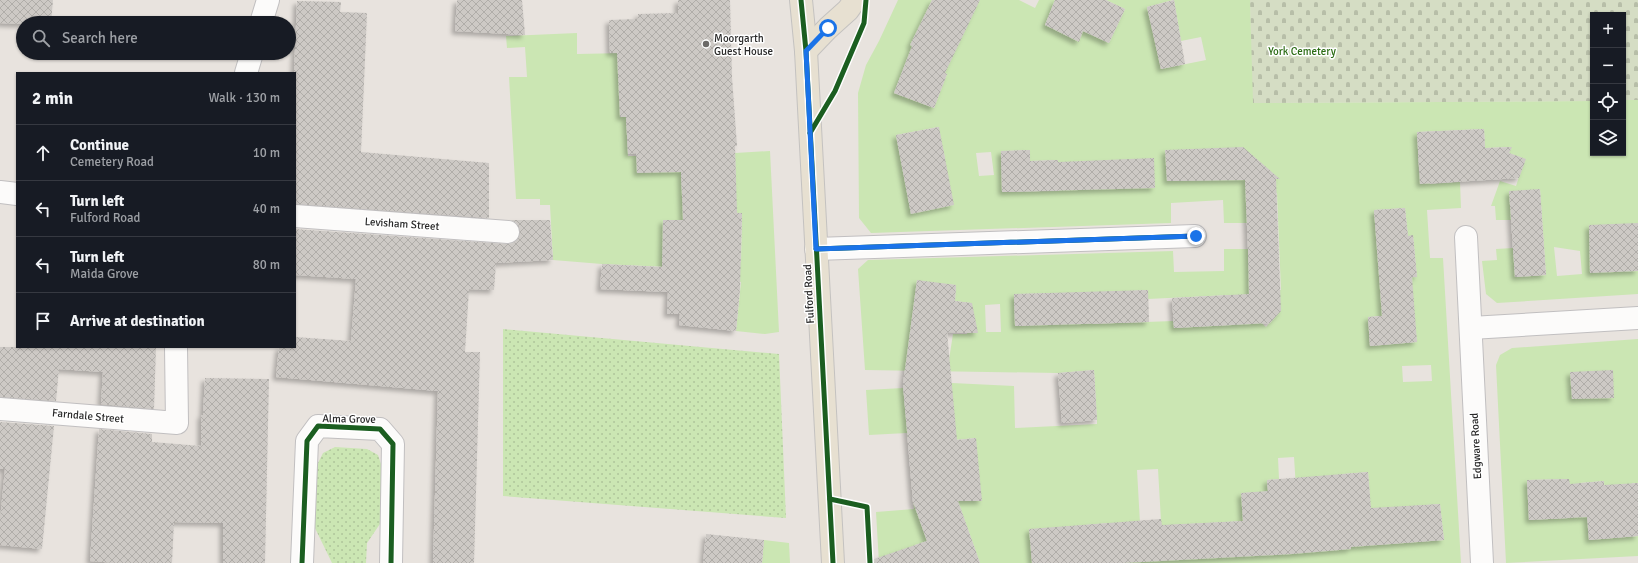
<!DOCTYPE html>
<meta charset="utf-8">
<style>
:root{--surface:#171b24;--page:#242831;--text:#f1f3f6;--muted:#9ea1a6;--line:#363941}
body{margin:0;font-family:Signika,sans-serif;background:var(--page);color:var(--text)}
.controls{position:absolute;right:12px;top:12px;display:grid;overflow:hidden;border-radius:0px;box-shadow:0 1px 3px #0004}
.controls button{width:36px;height:36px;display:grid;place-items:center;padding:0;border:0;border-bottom:1px solid var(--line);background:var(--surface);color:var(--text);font:20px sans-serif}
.stop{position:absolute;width:12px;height:12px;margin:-9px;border:3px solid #1a73e8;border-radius:50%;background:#fff}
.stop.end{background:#1a73e8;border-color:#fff;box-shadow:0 1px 4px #0008}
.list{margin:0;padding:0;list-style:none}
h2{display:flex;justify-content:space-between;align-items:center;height:52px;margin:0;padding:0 16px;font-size:17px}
h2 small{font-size:13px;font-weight:400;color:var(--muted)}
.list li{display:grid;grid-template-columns:26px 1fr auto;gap:12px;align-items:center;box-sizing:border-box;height:56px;padding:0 16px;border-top:1px solid var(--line)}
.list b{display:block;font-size:15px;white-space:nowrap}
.list p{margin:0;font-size:13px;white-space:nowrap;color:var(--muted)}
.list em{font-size:13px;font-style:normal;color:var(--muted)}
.icon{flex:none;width:22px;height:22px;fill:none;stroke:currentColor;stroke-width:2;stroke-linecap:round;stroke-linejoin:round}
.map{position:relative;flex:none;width:1638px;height:563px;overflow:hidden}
.search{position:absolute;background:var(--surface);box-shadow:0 1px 3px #0004;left:16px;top:16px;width:280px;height:44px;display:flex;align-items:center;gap:10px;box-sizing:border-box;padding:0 14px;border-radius:22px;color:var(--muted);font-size:15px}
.panel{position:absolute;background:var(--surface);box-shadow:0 1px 3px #0004;left:16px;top:72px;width:280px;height:276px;border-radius:0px}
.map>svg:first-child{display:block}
.grass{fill:url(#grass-dots)}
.cemetery{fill:url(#cemetery-stones)}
.garden{fill:#cbe6b3;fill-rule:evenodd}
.building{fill:url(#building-cross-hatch);filter:url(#shadow)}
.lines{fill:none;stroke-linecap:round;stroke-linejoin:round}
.minor-casing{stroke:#c1bfc0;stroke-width:24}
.primary-casing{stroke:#c4c2c0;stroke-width:24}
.minor{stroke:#fcfbfa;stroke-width:22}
.primary{stroke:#e7e0d1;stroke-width:22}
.cycleway-casing{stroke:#fff;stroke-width:8}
.cycleway{stroke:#1b5e20;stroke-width:5}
.route{stroke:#1a73e8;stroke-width:5}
.poi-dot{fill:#6c6a68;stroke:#fff;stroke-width:1.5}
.labels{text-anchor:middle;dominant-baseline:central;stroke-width:3;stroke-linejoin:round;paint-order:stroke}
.poi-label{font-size:11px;fill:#292929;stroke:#fff;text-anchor:start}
.park-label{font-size:11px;fill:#2a6b13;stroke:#fff}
.street-label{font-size:11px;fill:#292929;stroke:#fff}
</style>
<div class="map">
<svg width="1638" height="563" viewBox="0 0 1638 563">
<defs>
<pattern id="grass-dots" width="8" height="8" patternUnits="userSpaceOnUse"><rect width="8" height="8" fill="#cbe6b3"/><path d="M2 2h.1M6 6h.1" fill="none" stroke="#aec59a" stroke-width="1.8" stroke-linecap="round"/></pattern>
<pattern id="cemetery-stones" width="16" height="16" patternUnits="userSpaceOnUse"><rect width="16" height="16" fill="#d5ddc4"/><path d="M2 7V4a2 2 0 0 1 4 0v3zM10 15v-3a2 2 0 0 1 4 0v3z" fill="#b7bea8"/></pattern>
<pattern id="building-cross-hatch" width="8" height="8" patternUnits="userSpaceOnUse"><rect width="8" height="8" fill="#cdc9c5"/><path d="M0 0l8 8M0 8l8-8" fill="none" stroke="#b0ada9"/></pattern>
<filter id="shadow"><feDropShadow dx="-3.5" dy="3.5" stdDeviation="2" flood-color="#0004"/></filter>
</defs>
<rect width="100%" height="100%" fill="#e8e3de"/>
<g class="grass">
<polygon points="503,329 779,354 786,518 503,496"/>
<polygon points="335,447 367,449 378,455 382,467 382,521 367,543 366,563 332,563 314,526 317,465 323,453"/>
</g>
<polygon class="cemetery" points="1250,0 1638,0 1638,100 1623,100 1623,15 1593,15 1593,101 1252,103"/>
<g class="garden">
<path d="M898,0H932L911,45L949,64L952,0H1019L1035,8L1039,0H1055L1045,25L1083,31L1109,43L1125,9L1106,0H1173L1147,7L1161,69L1206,60L1201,37L1181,41L1174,0H1250L1253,103L1593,101V153H1623V100H1638V294L1497,303L1486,294L1482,261L1497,260L1496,249L1513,248L1515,277L1546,275L1540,189L1511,220H1496L1495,206H1491L1500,181L1516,186L1525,159L1509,153L1511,147L1485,148L1484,129L1417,132L1419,173L1429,172L1430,184L1460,182L1461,208L1427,210L1430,258H1443L1461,563H1111L1108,523L1030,530L1032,563H980L960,507L920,521L927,541L915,545L921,563H879L876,512L914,509L913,495L976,438L909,444L907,433L869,435L866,390L903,388L907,429L952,383L1014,386L1015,428L1097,424V420L1094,370L1058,373L865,370L858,269L868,260L1173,251L1174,272L1224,271V249H1248L1250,292L1281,290L1277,193L1246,195L1247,223H1224L1223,200L1171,203V223L871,233L859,218L858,93L866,65L879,41ZM907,59L947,74L934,108L894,93ZM938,127L945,158L911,214L896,135ZM1030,150V161L1058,160L1059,191L1002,192L1001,151ZM1166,151L1224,180L1167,181ZM991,152L994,175L979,176L976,153ZM1405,208L1408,236H1413L1417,277L1380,280L1374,210ZM1554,247L1580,251L1582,274L1557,276ZM917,281L956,285L955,301L971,303L967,334H953L948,366L911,327ZM1148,290V299L1229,295L1230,325L1174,328L1173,321L1092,324L1090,293ZM1080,293L1081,323L1015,326L1014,294ZM1255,299L1275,317L1266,327L1246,309ZM1000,304L1001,332H986L985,305ZM1414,313L1417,342L1370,346L1368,317ZM1431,365L1432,381L1403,382L1402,366ZM1294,457L1296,488L1269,508L1267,480L1279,479L1278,458ZM1158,469L1161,521L1140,523L1137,470ZM1368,472L1370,497L1342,474H1343ZM1263,492L1272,554L1153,526L1243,521L1242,493ZM1440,504L1444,540L1375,545L1372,509Z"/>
<path d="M577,33V54L626,53L620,117H626L628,156H636L681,172L682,192L736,190L735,153L770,151L779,332L765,334L736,331L741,282L713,279V269L602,264L553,260L550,205H540V199H516L509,77H527L525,47L507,48L506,36ZM683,212L742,213L741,262L683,261L663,249V220H683Z"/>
<path d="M1638,339V483H1632V493L1605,495L1604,481L1579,483L1586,496L1589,540L1638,536V556L1506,563L1496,365L1500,355L1512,348ZM1569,479L1571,518L1529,520L1527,480Z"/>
<polygon points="764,540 789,543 790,563 762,563"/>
</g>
<g class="building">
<polygon points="0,0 53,0 51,23 23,23 23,24 0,23"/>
<polygon points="457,0 522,0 525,35 455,31"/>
<polygon points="678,0 730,0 732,77 737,146 735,146 737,213 742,213 740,289 736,331 679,325 680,314 667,314 668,292 600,289 602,264 662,267 663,220 683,220 681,172 637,173 636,153 628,154 626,117 620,117 617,53 610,53 609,20 638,19 638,14 678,13"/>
<polygon points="932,0 980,0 945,73 947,74 934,108 894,93 912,46 910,45"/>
<polygon points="1055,0 1106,0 1125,9 1109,43 1083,31 1079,42 1045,25"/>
<polygon points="1174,0 1185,64 1161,69 1147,7"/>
<polygon points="297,1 341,2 340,12 367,13 361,152 489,163 489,218 295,204 294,73"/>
<polygon points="939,127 954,205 911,214 896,135"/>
<polygon points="1484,129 1485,148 1512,147 1509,153 1526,159 1519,178 1420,184 1417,132"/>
<polygon points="1243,147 1280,179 1276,179 1281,311 1270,323 1174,328 1172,298 1249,294 1248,249 1245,180 1167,181 1165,150"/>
<polygon points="1030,150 1030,161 1058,160 1058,162 1154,158 1155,188 1002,192 1001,151"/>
<polygon points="1540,189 1546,275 1515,277 1509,191"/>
<polygon points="1405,208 1408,236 1413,235 1417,277 1412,277 1417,342 1370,346 1368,317 1382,316 1374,210"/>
<polygon points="510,220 550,220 553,260 496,263 494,290 469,289 465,352 480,352 474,563 433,563 438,391 276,377 279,347 295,347 295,337 351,341 356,279 295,275 295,229 507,244 514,243 518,239 520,233 519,226 515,222"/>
<polygon points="1638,223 1638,271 1590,273 1589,225"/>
<polygon points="917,280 956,285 955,301 972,303 978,333 961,333 947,332 957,440 976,438 982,501 958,501 980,563 875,563 874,559 927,541 913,502 903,384"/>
<polygon points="1148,290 1149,322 1015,326 1014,294"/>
<polygon points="0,347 156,347 154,409 101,404 103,372 59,369 56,401 0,397"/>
<polygon points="1094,370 1097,420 1062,423 1058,373"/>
<polygon points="1613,370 1614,398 1572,399 1570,372"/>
<polygon points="205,378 269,379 265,563 223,563 223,523 174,522 172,563 118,563 90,561 99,429 152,434 152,442 201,446 201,415 203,415"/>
<polygon points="0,422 54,426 42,549 0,545 0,520 5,469 0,469"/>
<polygon points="1368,472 1371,508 1440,504 1444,540 1351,547 1351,549 1292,554 1123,563 1032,563 1029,529 1161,519 1162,525 1243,521 1241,493 1268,491 1267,480"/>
<polygon points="1569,479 1570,484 1604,481 1604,485 1638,483 1638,536 1589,540 1587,517 1529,520 1527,480"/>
<polygon points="706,534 764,540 762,563 703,563"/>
</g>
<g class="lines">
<g class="minor-casing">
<g id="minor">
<polyline points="261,23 268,0"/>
<polyline points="246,73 252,53"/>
<polyline points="0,192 17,194"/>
<polyline points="295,216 508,232"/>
<polyline points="1466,237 1482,563"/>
<polyline points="816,249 1195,236"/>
<polyline points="1471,328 1638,318"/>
<polyline points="0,409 177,423 176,347"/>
<polyline points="302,563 307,441 318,426 380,429 393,444 391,563"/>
</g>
</g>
<g class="primary-casing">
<g id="primary">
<polyline points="801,0 806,51 833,563"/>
<polyline points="806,51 828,28 848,10 855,0"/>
</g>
</g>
<use href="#minor" class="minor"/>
<use href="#primary" class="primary"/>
<g class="cycleway-casing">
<g id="cycleway">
<polyline points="801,0 806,51 833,563"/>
<polyline points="810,133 835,91 864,23 866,0"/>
<polyline points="816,249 1195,236"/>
<polyline points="830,499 867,507 870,563"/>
<polyline points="302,563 307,441 318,426 380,429 393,444 391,563"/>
</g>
</g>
<use href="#cycleway" class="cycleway"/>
</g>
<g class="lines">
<polyline class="route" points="828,28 806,51 816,249 1196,236"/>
</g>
<circle class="poi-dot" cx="706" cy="44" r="4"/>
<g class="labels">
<g class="poi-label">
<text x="714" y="38">Moorgarth<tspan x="714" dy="13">Guest House</tspan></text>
</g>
<g class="park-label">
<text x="1302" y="51">York Cemetery</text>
</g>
<g class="street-label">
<text transform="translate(402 224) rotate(4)">Levisham Street</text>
<text transform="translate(809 294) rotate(-93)">Fulford Road</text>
<text transform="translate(88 416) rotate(5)">Farndale Street</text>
<text transform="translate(349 419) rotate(1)">Alma Grove</text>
<text transform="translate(1476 446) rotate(-93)">Edgware Road</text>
</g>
</g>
</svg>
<div class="controls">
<button>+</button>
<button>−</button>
<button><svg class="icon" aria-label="locate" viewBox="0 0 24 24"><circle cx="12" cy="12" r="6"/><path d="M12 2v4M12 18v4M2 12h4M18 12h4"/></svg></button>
<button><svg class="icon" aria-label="layers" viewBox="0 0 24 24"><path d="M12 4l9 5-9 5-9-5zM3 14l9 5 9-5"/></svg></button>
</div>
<div class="stop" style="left:828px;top:28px"></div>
<div class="stop end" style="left:1196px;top:236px"></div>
<div class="search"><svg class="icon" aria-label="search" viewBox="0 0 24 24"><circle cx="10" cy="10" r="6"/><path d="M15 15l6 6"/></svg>Search here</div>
<section class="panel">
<h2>2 min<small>Walk · 130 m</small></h2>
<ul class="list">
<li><svg class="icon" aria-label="ahead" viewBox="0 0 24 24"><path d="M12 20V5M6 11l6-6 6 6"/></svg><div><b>Continue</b><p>Cemetery Road</p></div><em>10 m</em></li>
<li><svg class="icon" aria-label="left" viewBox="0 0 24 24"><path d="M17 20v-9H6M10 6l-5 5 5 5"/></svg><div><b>Turn left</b><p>Fulford Road</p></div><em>40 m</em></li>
<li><svg class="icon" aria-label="left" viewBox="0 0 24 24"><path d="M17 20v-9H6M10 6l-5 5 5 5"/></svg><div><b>Turn left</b><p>Maida Grove</p></div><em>80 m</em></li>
<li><svg class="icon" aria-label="arrive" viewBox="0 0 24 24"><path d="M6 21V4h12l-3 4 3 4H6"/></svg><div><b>Arrive at destination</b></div></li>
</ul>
</section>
</div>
